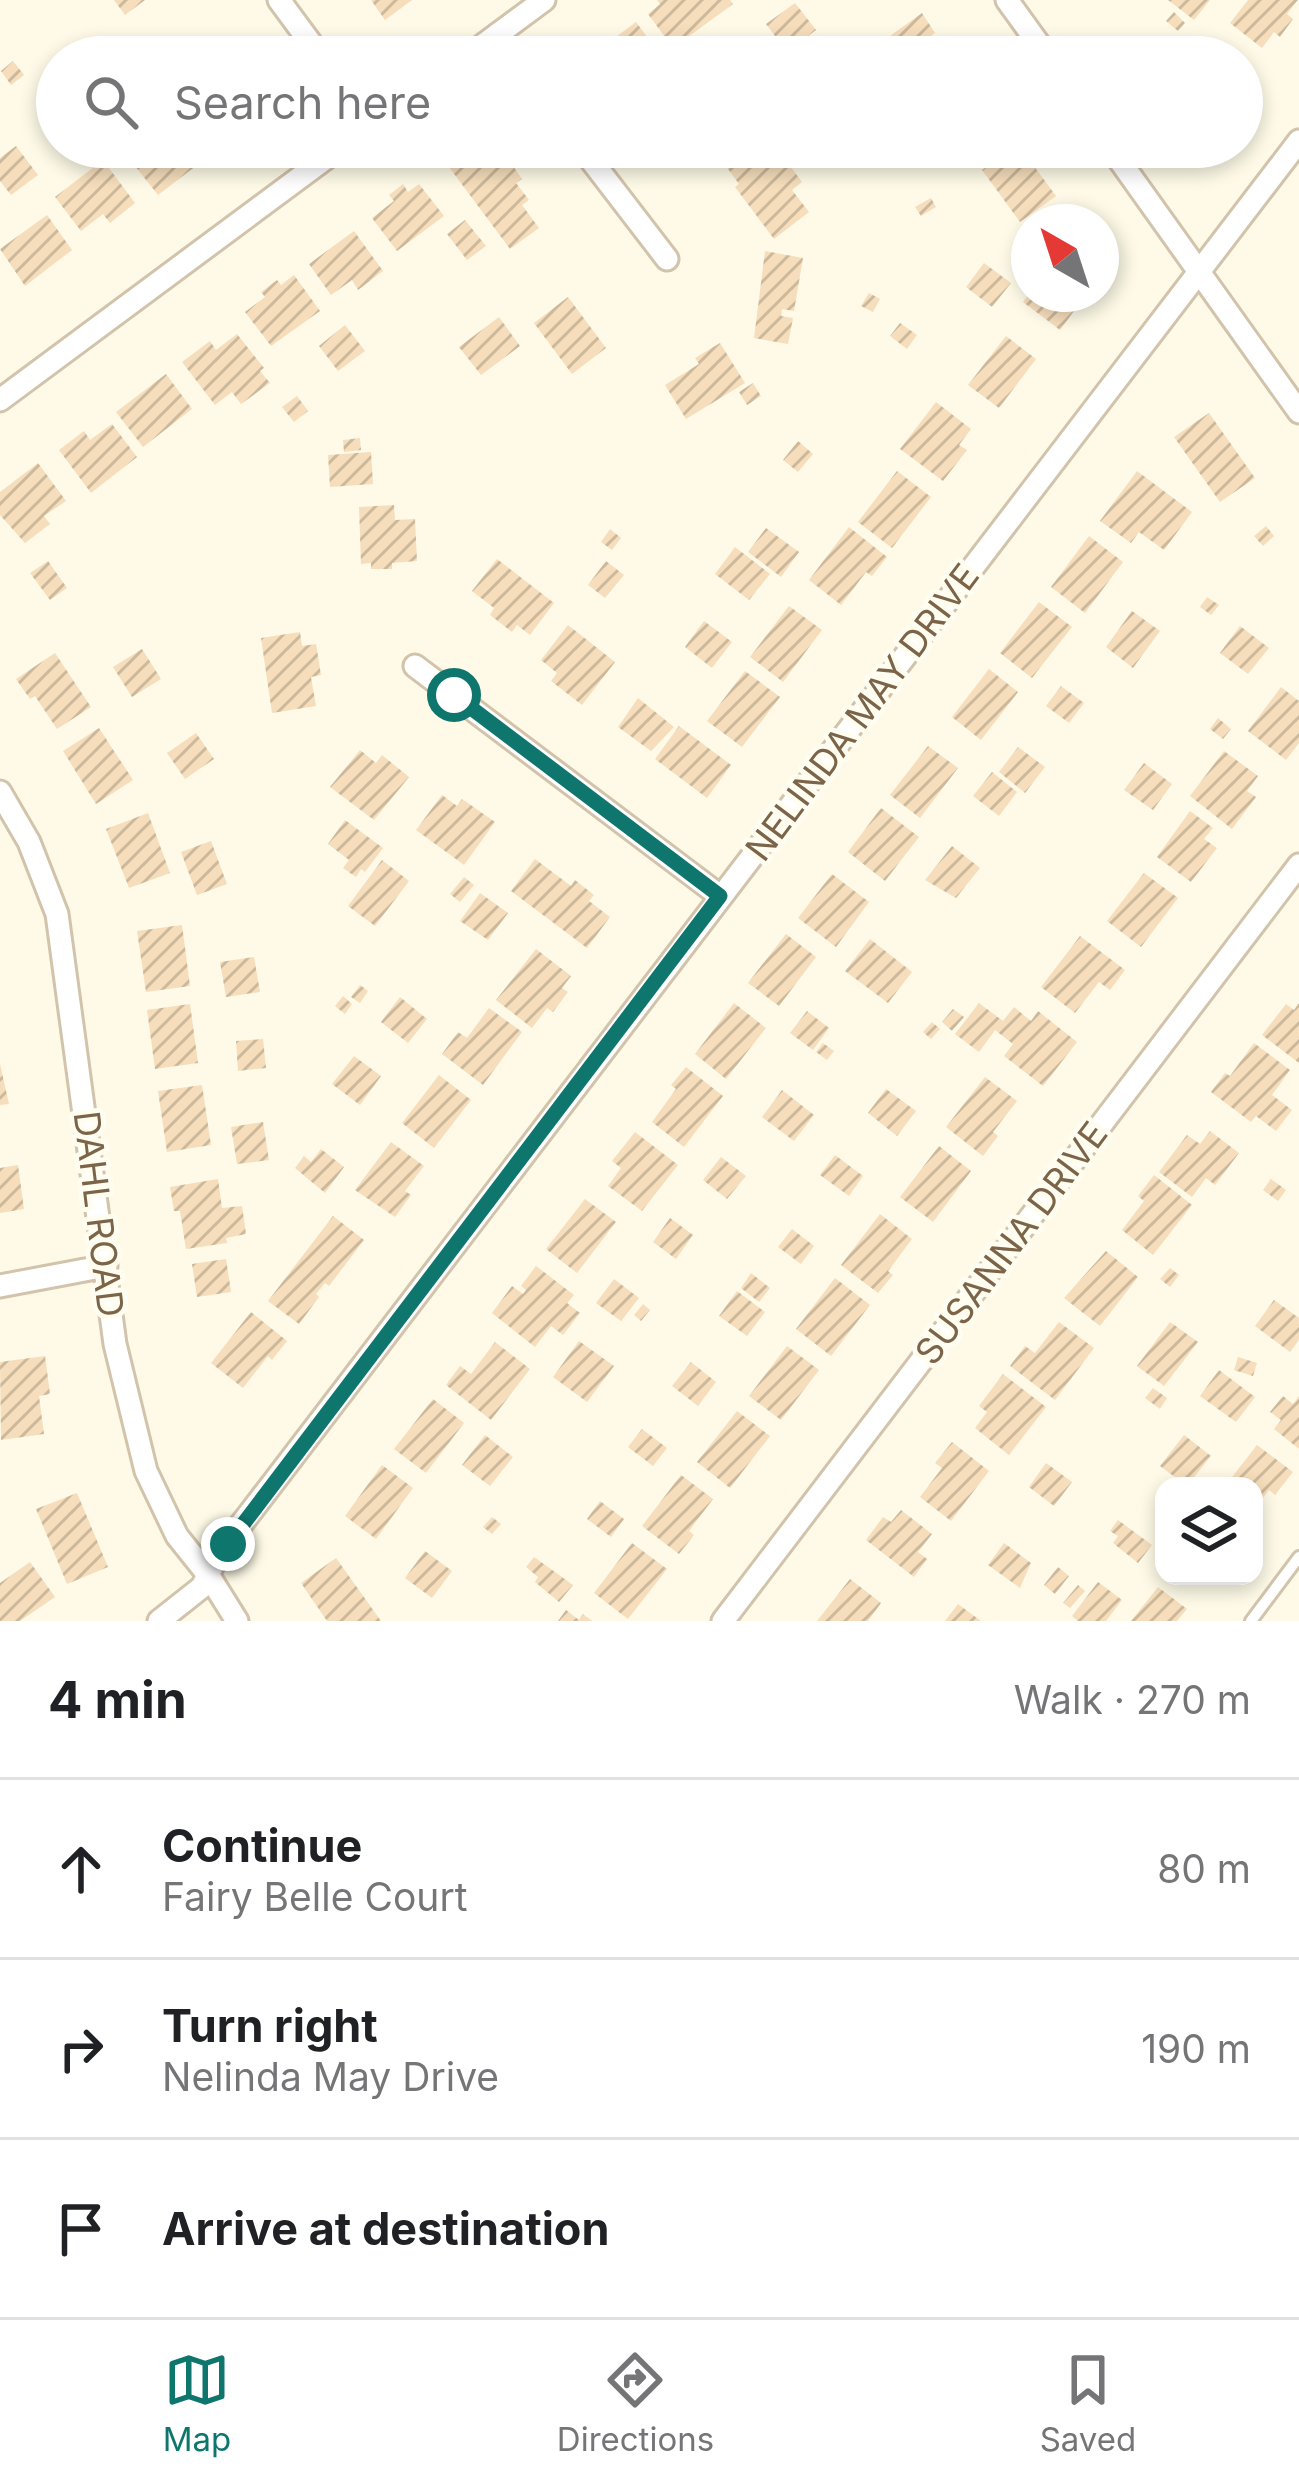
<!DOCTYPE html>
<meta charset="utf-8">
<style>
:root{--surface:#fff;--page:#f2f2f2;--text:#202124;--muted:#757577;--line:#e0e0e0;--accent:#0f766e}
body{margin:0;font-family:Inter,sans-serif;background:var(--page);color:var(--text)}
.controls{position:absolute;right:36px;bottom:36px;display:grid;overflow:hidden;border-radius:24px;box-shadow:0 6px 18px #0003}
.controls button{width:108px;height:108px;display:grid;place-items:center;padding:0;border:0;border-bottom:3px solid var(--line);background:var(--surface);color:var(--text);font:60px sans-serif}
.compass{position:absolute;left:1011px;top:204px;width:108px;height:108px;border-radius:50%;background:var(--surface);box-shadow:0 6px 18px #0003;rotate:321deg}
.stop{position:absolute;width:36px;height:36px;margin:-27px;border:9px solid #0f766e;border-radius:50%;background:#fff}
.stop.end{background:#0f766e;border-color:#fff;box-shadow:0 3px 12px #0008}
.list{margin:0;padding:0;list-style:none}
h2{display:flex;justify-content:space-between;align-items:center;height:156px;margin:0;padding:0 48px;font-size:51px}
h2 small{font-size:39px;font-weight:400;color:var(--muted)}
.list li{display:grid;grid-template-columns:78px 1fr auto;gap:36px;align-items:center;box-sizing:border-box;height:180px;padding:0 48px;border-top:3px solid var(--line)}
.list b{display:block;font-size:45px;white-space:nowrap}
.list p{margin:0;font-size:39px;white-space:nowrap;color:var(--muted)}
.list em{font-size:39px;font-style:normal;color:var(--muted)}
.icon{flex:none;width:66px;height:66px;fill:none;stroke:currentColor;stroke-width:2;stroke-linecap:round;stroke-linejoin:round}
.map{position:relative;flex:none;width:1299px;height:1621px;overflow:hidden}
.search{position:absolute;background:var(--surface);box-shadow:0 6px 18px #0003;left:36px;right:36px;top:36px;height:132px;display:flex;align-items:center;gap:30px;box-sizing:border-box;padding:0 42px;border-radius:66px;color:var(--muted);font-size:45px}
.sheet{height:696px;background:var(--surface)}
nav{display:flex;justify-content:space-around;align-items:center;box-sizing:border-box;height:168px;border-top:3px solid var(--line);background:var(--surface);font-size:33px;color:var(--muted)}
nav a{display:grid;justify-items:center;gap:6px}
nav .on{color:var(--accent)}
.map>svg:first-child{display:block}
.building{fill:url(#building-hatch)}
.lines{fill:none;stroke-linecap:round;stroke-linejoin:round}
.service-casing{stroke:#d2c3ab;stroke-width:16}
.minor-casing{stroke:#d2c3ab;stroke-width:27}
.service{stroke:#fff;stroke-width:10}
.minor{stroke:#fff;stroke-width:21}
.route{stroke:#0f766e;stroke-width:15}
.labels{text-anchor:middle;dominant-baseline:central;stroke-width:10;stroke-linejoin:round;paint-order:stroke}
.street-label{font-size:36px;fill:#7b6448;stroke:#fffcf0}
</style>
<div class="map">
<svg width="1299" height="1621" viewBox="0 0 1299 1621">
<defs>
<pattern id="building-hatch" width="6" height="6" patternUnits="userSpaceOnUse" patternTransform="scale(3)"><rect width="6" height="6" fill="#f6debc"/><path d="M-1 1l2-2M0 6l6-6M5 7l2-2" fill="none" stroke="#ccb89b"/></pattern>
</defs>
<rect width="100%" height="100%" fill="#fefae7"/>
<g class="building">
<polygon points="114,0 145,0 125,15"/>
<polygon points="371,0 412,0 385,20"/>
<polygon points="657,0 730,0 733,4 673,48 648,14 660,4"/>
<polygon points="1168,0 1210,0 1194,20"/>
<polygon points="1248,0 1298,0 1287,14 1293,19 1280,37 1274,32 1262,48 1230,23"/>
<polygon points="795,3 816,30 787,52 766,24"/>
<polygon points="1174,12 1185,23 1178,31 1166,21"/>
<polygon points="922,13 935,33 929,37 944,57 894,57 883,41"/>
<polygon points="636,22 662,57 608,57 601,48"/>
<polygon points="208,36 224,57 180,57"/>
<polygon points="13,61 24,75 11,85 1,71"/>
<polygon points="57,100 57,140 38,115"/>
<polygon points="16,146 38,175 11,195 0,181 0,158"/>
<polygon points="149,147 196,147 205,159 158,195 131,161"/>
<polygon points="467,147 488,147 504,168 511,163 522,179 516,183 529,200 522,205 539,228 510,249 446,163"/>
<polygon points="744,147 760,147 772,163 782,155 802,182 792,190 809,212 774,239 735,187 739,184 723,162"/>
<polygon points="874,147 907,147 885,163"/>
<polygon points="1014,147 1020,147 1056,196 1020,222 982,170"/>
<polygon points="103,160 135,203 110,223 103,214 81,231 55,197"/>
<polygon points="403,184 408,192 419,184 444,216 397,251 372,218 394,201 389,195"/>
<polygon points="931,198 936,207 921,216 915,207"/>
<polygon points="47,215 72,250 25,286 0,249"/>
<polygon points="465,220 486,246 467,260 447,234"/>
<polygon points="354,231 383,271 358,290 352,280 331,295 309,264"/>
<polygon points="765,251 803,258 794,311 782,309 781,316 793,318 788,344 754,338"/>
<polygon points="984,263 1011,283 992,307 966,287"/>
<polygon points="294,275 320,311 271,346 245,312 265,297 261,292 277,280 281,285"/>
<polygon points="869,293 880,299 873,312 861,306"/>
<polygon points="1029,294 1080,294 1070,308 1074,311 1060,330 1023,302"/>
<polygon points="568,297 606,348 572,374 534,323"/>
<polygon points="499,317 520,346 481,375 459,347"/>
<polygon points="900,323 917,335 907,349 890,336"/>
<polygon points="345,325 365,351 338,371 319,346"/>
<polygon points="237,334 264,368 260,371 270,383 241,404 232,392 215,405 182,362 210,341 216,350"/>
<polygon points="1006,336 1036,359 999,408 968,385"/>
<polygon points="720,343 745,383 686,419 665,385 699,364 695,358"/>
<polygon points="166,374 192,409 143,447 116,412"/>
<polygon points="753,383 761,396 747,405 739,392"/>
<polygon points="297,396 308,411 294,422 282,407"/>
<polygon points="936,402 971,429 959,445 967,450 943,481 900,449"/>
<polygon points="1209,413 1255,478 1220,502 1174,437"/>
<polygon points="112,424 137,457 91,493 59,450 84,431 90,440"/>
<polygon points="360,438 361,450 344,452 343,440"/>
<polygon points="798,441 813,454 798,472 783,460"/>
<polygon points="371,452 373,484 330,487 328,455"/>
<polygon points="38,463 66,501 44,516 50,524 25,543 0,515 0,492"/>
<polygon points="897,471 931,497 892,548 858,522"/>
<polygon points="1137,471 1192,512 1164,550 1139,532 1131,543 1100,521"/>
<polygon points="394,505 395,520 415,519 417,561 392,563 392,569 371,569 371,563 361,564 359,507"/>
<polygon points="1266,526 1274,536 1263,546 1254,536"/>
<polygon points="849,527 887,557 872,576 866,572 841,605 809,580"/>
<polygon points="766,528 799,552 781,577 748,552"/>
<polygon points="610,529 621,538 612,550 601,542"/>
<polygon points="1089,536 1123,562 1085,613 1051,587"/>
<polygon points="735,547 770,574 749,600 715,574"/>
<polygon points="497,559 554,603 530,635 517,625 512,632 490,615 494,608 472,591"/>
<polygon points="48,561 67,588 50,600 30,573"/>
<polygon points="606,561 624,575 605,598 588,585"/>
<polygon points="1207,597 1219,605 1211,615 1200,607"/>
<polygon points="1039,602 1072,627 1032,678 1000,653"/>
<polygon points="789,606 822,630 783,682 750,657"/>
<polygon points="1132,611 1160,631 1133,668 1106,647"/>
<polygon points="704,621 732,642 712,668 685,647"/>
<polygon points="568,625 615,662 582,705 551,681 557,673 541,660"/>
<polygon points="1240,626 1269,648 1248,674 1220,653"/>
<polygon points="300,632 302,646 316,644 321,675 311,677 316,706 272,713 261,638"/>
<polygon points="142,649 161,679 132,697 113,667"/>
<polygon points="55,653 91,707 57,729 35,696 30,699 16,679"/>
<polygon points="989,669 1018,692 981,740 952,717"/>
<polygon points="745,671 780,697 742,747 707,721"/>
<polygon points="1061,686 1084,703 1069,723 1046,706"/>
<polygon points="1281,687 1299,701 1299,743 1286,760 1248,731"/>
<polygon points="638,698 674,727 651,751 618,727"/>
<polygon points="1218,718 1231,729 1223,739 1210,729"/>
<polygon points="679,726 731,765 707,798 655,759"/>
<polygon points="99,728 133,780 96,804 63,751"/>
<polygon points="196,733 214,759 185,779 167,753"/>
<polygon points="928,746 958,768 920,818 890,795"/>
<polygon points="1018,747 1045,767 1025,793 999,772"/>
<polygon points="360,750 376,763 382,755 409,777 374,820 330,787"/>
<polygon points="1224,751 1258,776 1247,791 1256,797 1232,829 1190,796"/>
<polygon points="1144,763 1172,784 1153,810 1124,790"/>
<polygon points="992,772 1017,792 999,816 973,796"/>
<polygon points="442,795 457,806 462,799 495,822 464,865 416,830"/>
<polygon points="881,808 919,837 885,881 848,852"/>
<polygon points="1190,811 1213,828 1204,839 1217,848 1191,882 1157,857"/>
<polygon points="148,813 170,873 129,888 106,829"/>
<polygon points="345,820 383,848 365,872 361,869 356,877 343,868 349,860 328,844"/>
<polygon points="211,841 227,884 197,895 181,852"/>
<polygon points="952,846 980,868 956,898 925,880"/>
<polygon points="535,859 571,886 575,880 594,895 589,901 610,917 587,948 511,891"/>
<polygon points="382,860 409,881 375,926 348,906"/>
<polygon points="1144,873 1178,898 1141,947 1107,921"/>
<polygon points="832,874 869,902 836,947 798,918"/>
<polygon points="464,877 474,885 460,902 450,894"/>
<polygon points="480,893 508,913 488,940 460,921"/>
<polygon points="182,925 190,986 146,992 137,931"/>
<polygon points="786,934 816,957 779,1006 748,983"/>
<polygon points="1080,936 1125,970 1110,990 1099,982 1075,1013 1041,987"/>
<polygon points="870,939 912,972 888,1003 845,971"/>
<polygon points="536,949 571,976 562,988 568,992 553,1012 547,1008 532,1028 496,1000"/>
<polygon points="254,957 260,992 226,997 220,962"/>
<polygon points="360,985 368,991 360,1003 351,997"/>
<polygon points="343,996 352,1004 345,1014 335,1006"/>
<polygon points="400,997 427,1019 408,1043 381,1022"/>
<polygon points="734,1003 766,1028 726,1079 695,1054"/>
<polygon points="979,1003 1003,1021 1014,1007 1031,1021 1038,1011 1077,1042 1043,1086 1004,1056 1013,1044 995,1030 979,1052 955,1034"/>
<polygon points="1299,1003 1299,1063 1262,1035 1286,1004 1294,1010"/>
<polygon points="190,1004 198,1063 155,1069 147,1010"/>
<polygon points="489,1008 522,1032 483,1085 442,1054 458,1032 467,1038"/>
<polygon points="953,1009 964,1017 952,1031 942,1022"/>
<polygon points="807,1011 829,1028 813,1050 790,1033"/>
<polygon points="932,1022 940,1029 931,1039 923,1032"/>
<polygon points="263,1039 266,1068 238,1071 236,1041"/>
<polygon points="823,1043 834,1051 827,1060 816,1052"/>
<polygon points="1254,1043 1290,1070 1272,1095 1292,1110 1276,1131 1256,1116 1251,1122 1211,1092 1225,1073 1230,1076"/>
<polygon points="354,1056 381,1076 360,1105 332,1084"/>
<polygon points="0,1064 9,1104 0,1105"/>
<polygon points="686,1067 723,1096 684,1147 652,1122 676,1089 671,1085"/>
<polygon points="439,1075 471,1100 434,1148 402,1123"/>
<polygon points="985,1077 1017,1101 993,1132 998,1136 983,1156 946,1127"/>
<polygon points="202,1085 211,1145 167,1152 158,1091"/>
<polygon points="886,1089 916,1111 897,1136 868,1113"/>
<polygon points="782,1090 814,1115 794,1141 762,1117"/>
<polygon points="263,1122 269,1160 237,1164 231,1127"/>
<polygon points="1210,1131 1239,1153 1215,1185 1206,1178 1192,1197 1159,1172 1187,1135 1200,1144"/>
<polygon points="635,1132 678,1165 642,1211 608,1186 621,1168 612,1161"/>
<polygon points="391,1142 424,1166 405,1191 411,1195 395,1217 355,1190"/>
<polygon points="939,1146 971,1171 933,1222 900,1197"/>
<polygon points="321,1149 344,1167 325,1193 295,1168 304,1156 311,1162"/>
<polygon points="835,1155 863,1176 849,1196 820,1175"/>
<polygon points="721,1157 746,1176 727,1199 703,1180"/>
<polygon points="18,1165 24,1209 0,1213 0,1168"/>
<polygon points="1154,1175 1192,1205 1153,1255 1122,1230 1144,1201 1138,1196"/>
<polygon points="218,1179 222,1208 242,1206 246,1234 226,1238 227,1243 186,1249 180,1211 174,1211 170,1187"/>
<polygon points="1271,1179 1286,1190 1278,1201 1263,1190"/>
<polygon points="585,1199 616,1222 577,1273 546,1249"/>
<polygon points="880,1214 912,1239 888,1271 893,1275 878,1293 841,1265"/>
<polygon points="333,1216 364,1240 329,1286 325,1283 316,1294 319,1297 299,1324 268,1301"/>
<polygon points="670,1218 693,1235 676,1259 653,1242"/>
<polygon points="792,1229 814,1246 801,1264 778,1247"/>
<polygon points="1106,1251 1138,1277 1100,1326 1064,1298"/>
<polygon points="226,1259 231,1292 197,1297 192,1264"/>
<polygon points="536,1266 574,1295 567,1303 580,1313 563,1335 551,1326 535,1347 492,1313 512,1286 523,1294 526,1290 521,1286"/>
<polygon points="1170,1268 1179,1275 1170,1287 1160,1279"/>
<polygon points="751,1273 770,1288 759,1302 741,1288"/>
<polygon points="835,1278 870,1305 831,1356 796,1329"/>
<polygon points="614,1279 639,1298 621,1321 596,1303"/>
<polygon points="737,1291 765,1312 747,1336 719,1316"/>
<polygon points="1274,1300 1299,1318 1299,1340 1290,1352 1255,1326"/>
<polygon points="643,1304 650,1310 641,1321 634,1315"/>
<polygon points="251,1312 287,1341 272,1360 268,1356 243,1388 211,1363"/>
<polygon points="1059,1322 1094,1348 1055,1400 1010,1366 1025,1346 1035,1353"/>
<polygon points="1170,1322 1198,1342 1164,1386 1137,1366"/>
<polygon points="579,1341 614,1366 587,1402 553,1377"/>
<polygon points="495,1342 530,1369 491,1420 446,1385 460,1366 471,1374"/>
<polygon points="787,1346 819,1370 781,1420 749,1396"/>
<polygon points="45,1356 50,1394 39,1396 44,1434 1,1440 0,1362"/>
<polygon points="1238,1357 1257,1363 1253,1376 1234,1370"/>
<polygon points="691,1362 716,1382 698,1406 672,1386"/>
<polygon points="1219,1370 1255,1397 1236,1422 1200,1396"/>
<polygon points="1003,1374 1046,1407 1009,1455 975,1428 987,1412 979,1406"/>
<polygon points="1153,1388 1167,1398 1160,1409 1145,1398"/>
<polygon points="1283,1396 1293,1404 1299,1396 1299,1449 1274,1429 1281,1420 1270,1412"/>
<polygon points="433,1399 464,1423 426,1473 394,1449"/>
<polygon points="737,1411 770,1436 730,1488 697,1462"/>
<polygon points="642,1429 667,1448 653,1466 628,1447"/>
<polygon points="485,1435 513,1457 490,1486 462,1465"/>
<polygon points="1184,1435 1211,1456 1187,1486 1160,1466"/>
<polygon points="952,1442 989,1471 951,1521 920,1497 942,1468 935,1463"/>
<polygon points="1257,1445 1293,1472 1275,1495 1269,1490 1254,1509 1254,1486 1225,1486"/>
<polygon points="1046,1463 1072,1482 1054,1506 1029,1487"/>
<polygon points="382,1465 413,1488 376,1539 345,1516"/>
<polygon points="681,1475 713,1499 689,1531 694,1535 679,1554 642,1526"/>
<polygon points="77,1493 108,1567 67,1584 36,1509"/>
<polygon points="600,1501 624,1519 611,1537 587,1519"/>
<polygon points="901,1510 932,1534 918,1552 927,1559 914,1577 866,1540 883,1517 891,1522"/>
<polygon points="492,1517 501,1524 492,1534 483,1527"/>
<polygon points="1118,1520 1152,1545 1138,1563 1113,1543 1118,1536 1110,1531"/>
<polygon points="632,1543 667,1569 628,1619 594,1593"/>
<polygon points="1004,1543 1031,1563 1020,1588 988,1565"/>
<polygon points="425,1551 452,1571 432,1598 405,1578"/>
<polygon points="534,1557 573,1585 559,1602 535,1582 538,1577 526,1567"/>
<polygon points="336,1558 381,1621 327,1621 301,1583"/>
<polygon points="30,1562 55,1597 20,1621 0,1621 0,1583"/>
<polygon points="1058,1567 1069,1576 1055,1594 1044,1585"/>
<polygon points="850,1579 881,1603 868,1621 817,1621"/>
<polygon points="1098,1582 1122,1600 1106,1621 1078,1621 1072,1616"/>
<polygon points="1078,1585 1085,1591 1070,1608 1063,1603"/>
<polygon points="1158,1587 1187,1609 1177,1621 1131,1621"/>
<polygon points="958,1604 981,1621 945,1621"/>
<polygon points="566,1610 579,1620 583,1614 592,1621 558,1621"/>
</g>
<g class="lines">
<g class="service-casing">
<polyline id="service" points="1251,1621 1299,1557"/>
</g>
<g class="minor-casing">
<g id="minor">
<polyline points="279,0 321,57"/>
<polyline points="1007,0 1048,57"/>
<polyline points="498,34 515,57"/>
<polyline points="467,57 544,0"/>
<polyline points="581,147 667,259"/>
<polyline points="1110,147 1299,412"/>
<polyline points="0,400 341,147"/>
<polyline points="415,666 720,896"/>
<polyline points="0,792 29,842 57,914 115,1344 146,1471 177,1536 209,1576 237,1621"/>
<polyline points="0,1286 106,1266"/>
<polyline points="159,1621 202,1587 219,1553 253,1509 1299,141"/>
<polyline points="723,1621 1299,865"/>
</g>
</g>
<use href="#service" class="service"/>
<use href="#minor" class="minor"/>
</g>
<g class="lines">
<polyline class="route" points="228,1544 720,896 454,695"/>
</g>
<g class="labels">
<g class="street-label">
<text transform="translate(862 712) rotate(-53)">NELINDA MAY DRIVE</text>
<text transform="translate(99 1214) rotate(83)">DAHL ROAD</text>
<text transform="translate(1011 1243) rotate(-53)">SUSANNA DRIVE</text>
</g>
</g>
</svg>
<div class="controls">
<button><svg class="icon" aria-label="layers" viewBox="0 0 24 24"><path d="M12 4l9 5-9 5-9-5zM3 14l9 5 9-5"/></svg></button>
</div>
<svg class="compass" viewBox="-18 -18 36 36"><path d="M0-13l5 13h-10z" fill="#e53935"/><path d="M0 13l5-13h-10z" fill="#757577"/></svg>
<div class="stop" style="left:454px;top:695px"></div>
<div class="stop end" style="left:228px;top:1544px"></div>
<div class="search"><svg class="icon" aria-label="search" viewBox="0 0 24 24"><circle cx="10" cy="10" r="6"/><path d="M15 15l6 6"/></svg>Search here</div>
</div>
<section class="sheet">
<h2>4 min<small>Walk · 270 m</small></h2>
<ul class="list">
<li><svg class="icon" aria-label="ahead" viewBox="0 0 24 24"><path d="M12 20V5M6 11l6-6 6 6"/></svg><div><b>Continue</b><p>Fairy Belle Court</p></div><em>80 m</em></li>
<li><svg class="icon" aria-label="right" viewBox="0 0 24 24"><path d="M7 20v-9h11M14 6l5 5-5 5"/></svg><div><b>Turn right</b><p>Nelinda May Drive</p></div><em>190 m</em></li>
<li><svg class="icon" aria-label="arrive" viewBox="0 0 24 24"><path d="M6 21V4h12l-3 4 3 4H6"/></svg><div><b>Arrive at destination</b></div></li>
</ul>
</section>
<nav>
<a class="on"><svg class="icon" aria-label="map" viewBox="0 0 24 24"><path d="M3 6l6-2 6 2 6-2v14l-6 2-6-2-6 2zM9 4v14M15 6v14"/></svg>Map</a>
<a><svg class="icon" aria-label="directions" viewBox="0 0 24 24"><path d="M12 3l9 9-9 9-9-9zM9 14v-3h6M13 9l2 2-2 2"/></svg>Directions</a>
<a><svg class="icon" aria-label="saved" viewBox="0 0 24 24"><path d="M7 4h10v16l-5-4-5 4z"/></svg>Saved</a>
</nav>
